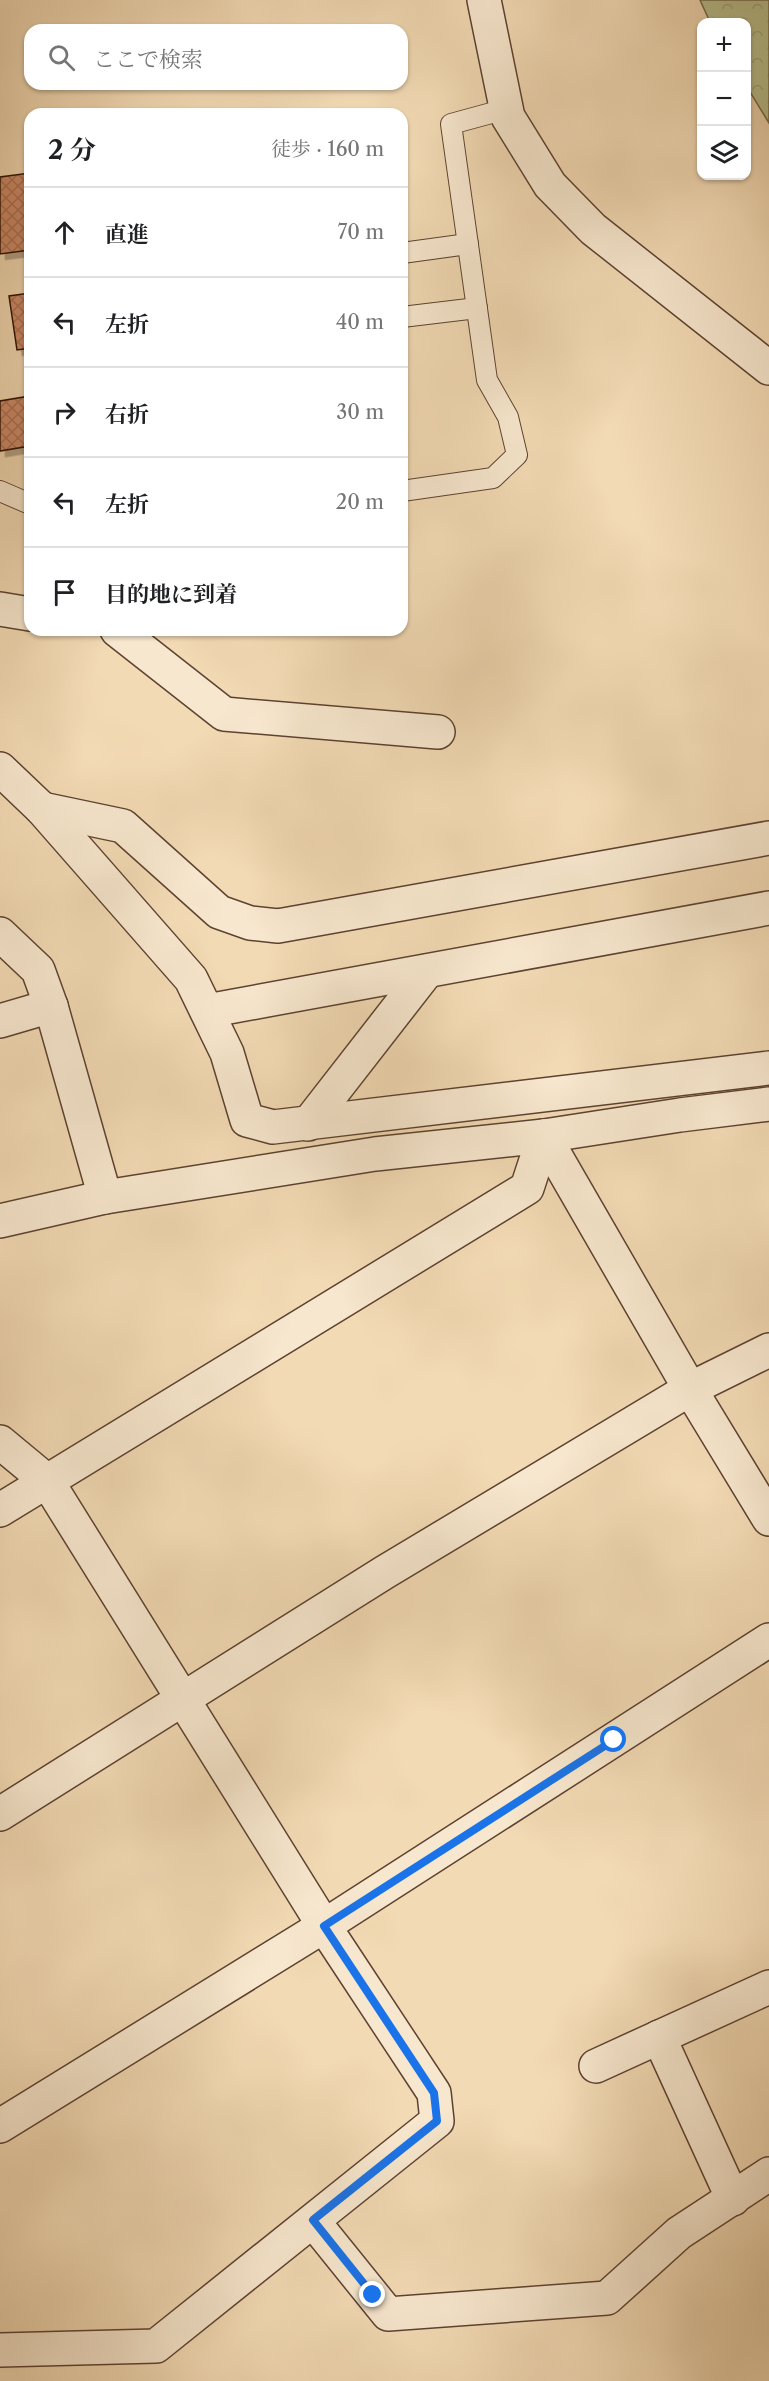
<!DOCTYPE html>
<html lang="ja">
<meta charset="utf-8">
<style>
:root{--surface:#fff;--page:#f6f6f6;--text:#202124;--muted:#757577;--line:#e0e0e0}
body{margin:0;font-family:"Libre Caslon Text","Noto Serif JP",serif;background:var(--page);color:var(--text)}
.controls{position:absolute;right:18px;top:18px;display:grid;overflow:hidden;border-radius:12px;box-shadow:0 2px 4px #0004}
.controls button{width:54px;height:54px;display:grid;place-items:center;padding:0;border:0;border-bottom:2px solid var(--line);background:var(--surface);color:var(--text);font:30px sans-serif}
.stop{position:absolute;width:18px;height:18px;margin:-14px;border:4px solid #1a73e8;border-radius:50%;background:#fff}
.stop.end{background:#1a73e8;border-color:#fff;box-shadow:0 2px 6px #0008}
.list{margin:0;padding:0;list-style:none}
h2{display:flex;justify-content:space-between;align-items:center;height:78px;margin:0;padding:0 24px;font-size:26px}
h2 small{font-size:20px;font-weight:400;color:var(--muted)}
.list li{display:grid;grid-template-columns:39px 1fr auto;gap:18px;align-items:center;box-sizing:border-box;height:90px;padding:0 24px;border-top:2px solid var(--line)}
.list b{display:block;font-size:22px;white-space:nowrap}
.list em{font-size:20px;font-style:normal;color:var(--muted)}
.icon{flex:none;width:33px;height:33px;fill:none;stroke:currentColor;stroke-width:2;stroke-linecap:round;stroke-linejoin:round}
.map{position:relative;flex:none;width:769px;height:2381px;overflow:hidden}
.search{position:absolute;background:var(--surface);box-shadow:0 2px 4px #0004;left:24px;top:24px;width:384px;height:66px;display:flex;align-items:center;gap:15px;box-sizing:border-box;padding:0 21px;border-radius:18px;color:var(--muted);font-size:22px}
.panel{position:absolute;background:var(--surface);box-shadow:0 2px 4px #0004;left:24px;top:108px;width:384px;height:528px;border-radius:18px}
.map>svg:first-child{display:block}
.forest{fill:url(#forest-crowns);stroke:#72684a;stroke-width:1.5}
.building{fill:url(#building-cross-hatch);stroke:#2b1005;stroke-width:1.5;filter:url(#shadow)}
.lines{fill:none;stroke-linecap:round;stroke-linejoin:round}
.service-casing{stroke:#5d4231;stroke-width:22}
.minor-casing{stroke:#5d4231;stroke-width:36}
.tertiary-casing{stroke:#5d4231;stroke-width:36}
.service{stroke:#f7e7ce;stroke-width:20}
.minor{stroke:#f7e7ce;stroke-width:33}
.tertiary{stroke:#f7e7ce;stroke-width:33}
.route{stroke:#1a73e8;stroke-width:8}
</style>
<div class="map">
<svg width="769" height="2381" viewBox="0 0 769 2381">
<defs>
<pattern id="forest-crowns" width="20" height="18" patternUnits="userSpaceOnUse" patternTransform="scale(1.5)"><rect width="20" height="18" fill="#b8c08f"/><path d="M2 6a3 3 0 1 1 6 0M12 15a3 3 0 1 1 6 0" fill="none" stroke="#9ea47a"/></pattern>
<pattern id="building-cross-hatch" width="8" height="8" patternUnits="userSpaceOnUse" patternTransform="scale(1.5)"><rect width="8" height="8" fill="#cd8a67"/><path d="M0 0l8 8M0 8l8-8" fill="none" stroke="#a76f53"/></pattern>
<filter id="shadow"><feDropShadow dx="5.5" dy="5.5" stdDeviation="0" flood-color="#0004"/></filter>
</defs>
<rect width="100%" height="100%" fill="#f2dab4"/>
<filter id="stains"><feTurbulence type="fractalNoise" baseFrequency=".00333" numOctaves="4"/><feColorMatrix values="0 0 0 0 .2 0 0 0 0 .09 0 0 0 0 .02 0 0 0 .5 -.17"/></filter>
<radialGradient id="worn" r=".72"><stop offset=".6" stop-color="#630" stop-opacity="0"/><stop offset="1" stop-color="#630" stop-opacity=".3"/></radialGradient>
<polygon class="forest" points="700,0 769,0 769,123 747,87 746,22 710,22"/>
<g class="building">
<polygon points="30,173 30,250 0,254 0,177"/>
<polygon points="30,293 30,348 17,350 9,296"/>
<polygon points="30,396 30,446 0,451 0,401"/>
</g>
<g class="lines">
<g class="service-casing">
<g id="service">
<polyline points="402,253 468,244"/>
<polyline points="402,317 477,308"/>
<polyline points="0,491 30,504"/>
<polyline points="402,491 493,478 517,455 508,417 487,380 451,124 506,109"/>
</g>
</g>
<g class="minor-casing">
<g id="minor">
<polyline points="0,609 30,614"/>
<polyline points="117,630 224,714 438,732"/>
<polyline points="0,769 42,809 191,979 227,1053 247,1120 273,1127 769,1068"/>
<polyline points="42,809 123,826 219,912 250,923 278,926 769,838"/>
<polyline points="0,934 38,970 51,1006 105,1197"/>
<polyline points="207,1011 769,908"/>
<polyline points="0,1021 51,1006"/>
<polyline points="308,1124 427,971"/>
<polyline points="544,1136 690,1389 769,1519"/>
<polyline points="0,1221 105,1197 375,1154 544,1136 680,1115 769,1104"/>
<polyline points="0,1442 47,1481 324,1926 434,2093 437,2121 156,2346 0,2350"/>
<polyline points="0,1510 527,1188 544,1136"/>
<polyline points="0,1814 385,1572 690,1389 769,1350"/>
<polyline points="659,2037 733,2199"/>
<polyline points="596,2066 769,1987"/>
<polyline points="0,2126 324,1926 769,1640"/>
<polyline points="313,2221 388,2314 607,2298 679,2233 769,2174"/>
</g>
</g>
<g class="tertiary-casing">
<polyline id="tertiary" points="484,0 508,117 550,185 593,229 769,368"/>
</g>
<use href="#service" class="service"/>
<use href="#minor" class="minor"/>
<use href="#tertiary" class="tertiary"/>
</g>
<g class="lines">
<polyline class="route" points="373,2295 313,2220 437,2121 434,2093 324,1926 614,1740"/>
</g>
<rect width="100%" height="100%" filter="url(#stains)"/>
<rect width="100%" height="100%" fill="url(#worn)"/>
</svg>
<div class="controls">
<button>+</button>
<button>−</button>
<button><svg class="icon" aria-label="layers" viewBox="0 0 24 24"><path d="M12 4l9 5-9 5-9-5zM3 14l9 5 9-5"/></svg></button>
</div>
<div class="stop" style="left:614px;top:1740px"></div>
<div class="stop end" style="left:373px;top:2295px"></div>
<div class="search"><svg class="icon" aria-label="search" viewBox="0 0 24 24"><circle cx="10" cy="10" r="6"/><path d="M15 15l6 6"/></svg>ここで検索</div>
<section class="panel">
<h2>2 分<small>徒歩 · 160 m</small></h2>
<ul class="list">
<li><svg class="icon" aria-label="ahead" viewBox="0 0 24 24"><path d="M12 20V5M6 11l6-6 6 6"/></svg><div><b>直進</b></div><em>70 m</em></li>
<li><svg class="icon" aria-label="left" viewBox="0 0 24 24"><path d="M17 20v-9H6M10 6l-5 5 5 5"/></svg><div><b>左折</b></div><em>40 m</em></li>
<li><svg class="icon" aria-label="right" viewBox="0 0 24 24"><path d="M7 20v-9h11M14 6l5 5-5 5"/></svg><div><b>右折</b></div><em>30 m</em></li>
<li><svg class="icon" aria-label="left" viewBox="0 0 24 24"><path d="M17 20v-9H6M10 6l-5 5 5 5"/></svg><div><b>左折</b></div><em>20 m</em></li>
<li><svg class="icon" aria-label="arrive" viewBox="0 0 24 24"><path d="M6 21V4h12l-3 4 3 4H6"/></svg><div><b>目的地に到着</b></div></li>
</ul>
</section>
</div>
